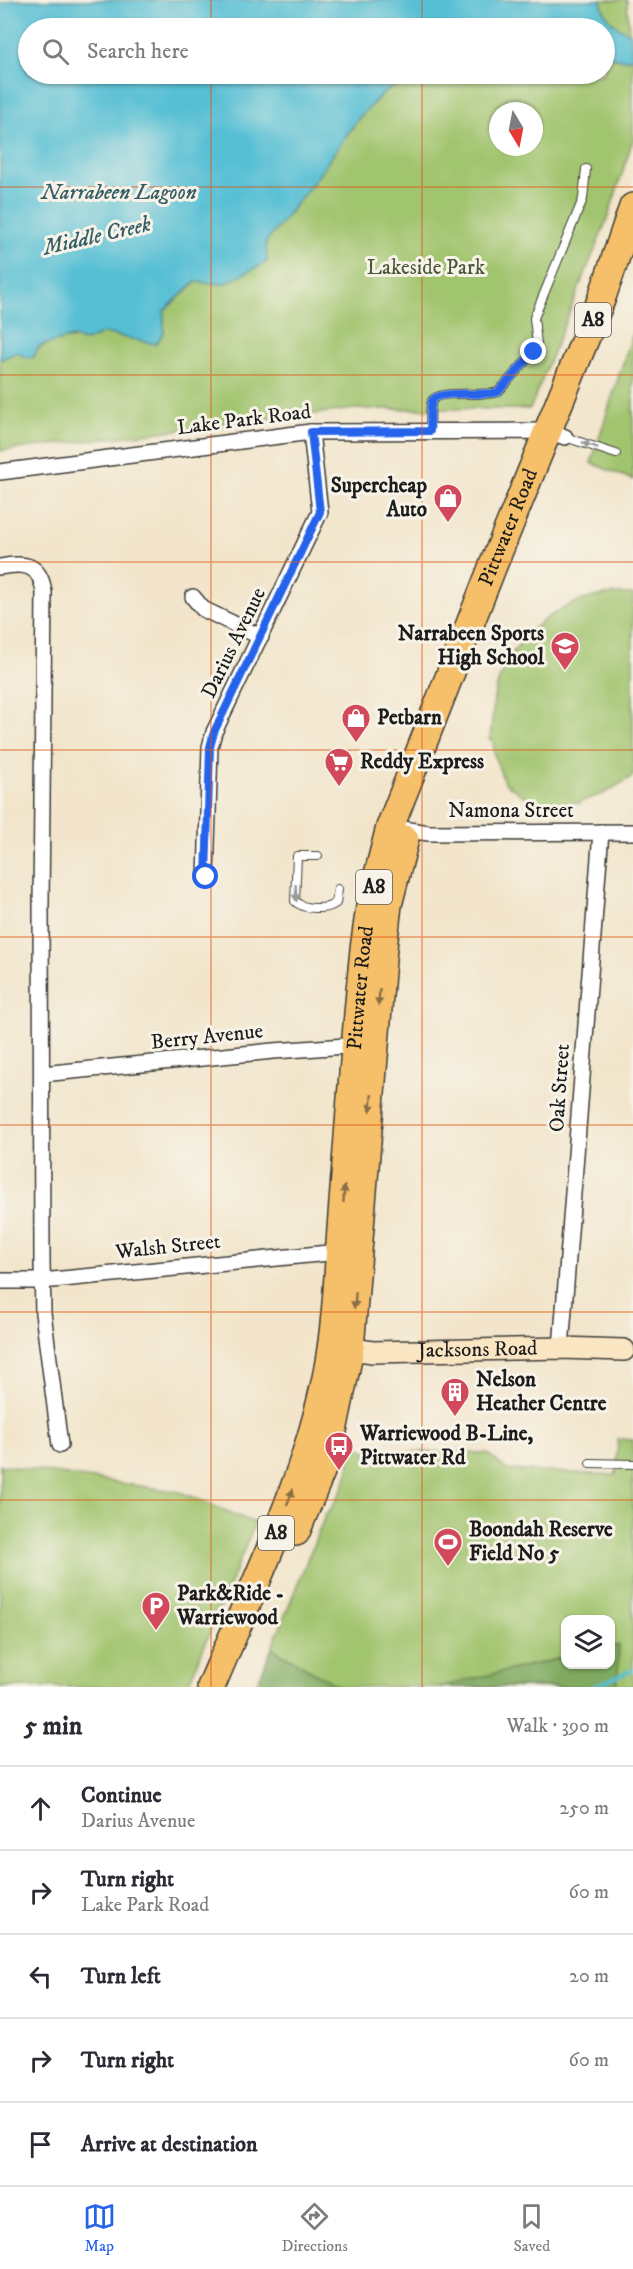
<!DOCTYPE html>
<meta charset="utf-8">
<style>
:root{--surface:#fff;--page:#f7f7f7;--text:#2b2b33;--muted:#7c7c81;--line:#e1e1e2;--accent:#2563eb}
body{margin:0;font-family:"IM FELL DW Pica",serif;background:var(--page);color:var(--text)}
.controls{position:absolute;right:18px;bottom:18px;display:grid;overflow:hidden;border-radius:12px;box-shadow:0 2px 4px #0004}
.controls button{width:54px;height:54px;display:grid;place-items:center;padding:0;border:0;border-bottom:2px solid var(--line);background:var(--surface);color:var(--text);font:30px sans-serif}
.compass{position:absolute;left:489px;top:102px;width:54px;height:54px;border-radius:50%;background:var(--surface);box-shadow:0 2px 4px #0004;rotate:170deg}
.stop{position:absolute;width:18px;height:18px;margin:-14px;border:4px solid #2563eb;border-radius:50%;background:#fff}
.stop.end{background:#2563eb;border-color:#fff;box-shadow:0 2px 6px #0008}
.list{margin:0;padding:0;list-style:none}
h2{display:flex;justify-content:space-between;align-items:center;height:78px;margin:0;padding:0 24px;font-size:26px}
h2 small{font-size:20px;font-weight:400;color:var(--muted)}
.list li{display:grid;grid-template-columns:39px 1fr auto;gap:18px;align-items:center;box-sizing:border-box;height:84px;padding:0 24px;border-top:2px solid var(--line)}
.list b{display:block;font-size:22px;white-space:nowrap}
.list p{margin:0;font-size:20px;white-space:nowrap;color:var(--muted)}
.list em{font-size:20px;font-style:normal;color:var(--muted)}
.icon{flex:none;width:33px;height:33px;fill:none;stroke:currentColor;stroke-width:2;stroke-linecap:round;stroke-linejoin:round}
.map{position:relative;flex:none;width:633px;height:1687px;overflow:hidden}
.search{position:absolute;background:var(--surface);box-shadow:0 2px 4px #0004;left:18px;right:18px;top:18px;height:66px;display:flex;align-items:center;gap:15px;box-sizing:border-box;padding:0 21px;border-radius:33px;color:var(--muted);font-size:22px}
.sheet{height:498px;background:var(--surface)}
nav{display:flex;justify-content:space-around;align-items:center;box-sizing:border-box;height:84px;border-top:2px solid var(--line);background:var(--surface);font-size:16px;color:var(--muted)}
nav a{display:grid;justify-items:center;gap:3px}
nav .on{color:var(--accent)}
.map>svg:first-child{display:block}
.green{fill:#a1c46e;stroke:#5e7045;stroke-width:1.5;fill-rule:evenodd}
.forest{fill:#80aa61;stroke:#4e633e;stroke-width:1.5}
.water{fill:#57bfd4;stroke:#3a6e78;stroke-width:1.5}
.lines{fill:none;stroke-linecap:round;stroke-linejoin:round}
.stream{stroke:#57bfd4;stroke-width:4}
.lane-casing{stroke:#3c3a36;stroke-width:10}
.street-casing{stroke:#3c3a36;stroke-width:18}
.secondary-casing{stroke:#3c3a36;stroke-width:24}
.highway-casing{stroke:#3c3a36;stroke-width:30}
.lane{stroke:#fff;stroke-width:8}
.street{stroke:#fff;stroke-width:15}
.secondary{stroke:#fbe6c4;stroke-width:21}
.highway{stroke:#f6c06b;stroke-width:27}
.oneway{fill:#999}
.oneway2{fill:#896e44}
.route{stroke:#2563eb;stroke-width:8}
.grid{fill:none;stroke:#de560d;stroke-width:1.5;stroke-opacity:0.55}
.labels{text-anchor:middle;dominant-baseline:central;stroke-width:6;stroke-linejoin:round;paint-order:stroke}
.shield{fill:#f7f3e8;stroke:#5e5c59;stroke-width:1.5}
.shield-label{font-size:20px;font-weight:bold;fill:#1c1c1c}
.park-label{font-size:21px;fill:#4b5739;stroke:#f7f3e8}
.street-label{font-size:21px;fill:#1c1c1c;stroke:#f7f3e8}
.poi-label{font-size:21px;font-weight:bold;fill:#1c1c1c;stroke:#f7f3e8;text-anchor:start}
.water-label{font-size:22px;font-style:italic;fill:#345d66;stroke:#f7f3e8}
</style>
<div class="map">
<svg width="633" height="1687" viewBox="0 0 633 1687">
<rect width="100%" height="100%" fill="#f7f3e8"/>
<filter id="ink" filterUnits="userSpaceOnUse"><feTurbulence type="fractalNoise" baseFrequency=".0167" numOctaves="2"/><feDisplacementMap in="SourceGraphic" scale="12" xChannelSelector="R" yChannelSelector="G"/><feConvolveMatrix kernelMatrix="1 2 1 2 8 2 1 2 1" color-interpolation-filters="sRGB"/></filter>
<filter id="wash" filterUnits="userSpaceOnUse"><feTurbulence type="fractalNoise" baseFrequency=".008" numOctaves="4" result="noise"/><feDisplacementMap in="SourceGraphic" scale="24" xChannelSelector="R" yChannelSelector="G"/><feGaussianBlur stdDeviation="1.35" result="paint"/><feColorMatrix in="noise" values="0 0 0 0 0 0 0 0 0 0 0 0 0 0 0 0 0 1.4 0 .05"/><feComposite in="paint" operator="in"/></filter>
<g filter="url(#wash)">
<rect width="100%" height="100%" fill="#f2e5cb"/>
<g class="green">
<path d="M601,0H627L629,33C616,29 602,14 601,0Z"/>
<path d="M605,56L627,60L631,58L633,61V140L608,217L530,409H355L0,451V360L17,352L27,358C42,343 65,334 85,341L104,333L156,344L164,332V311L196,282L224,284L266,242L315,180L358,119L382,94L414,74H604ZM498,111H534V147H498Z"/>
<polygon points="633,332 633,480 591,463"/>
<path d="M633,594V776L603,794L582,801L579,804L577,802L556,805L535,804L504,782L495,757L493,741L489,739C493,733 492,704 495,693C511,630 570,590 633,594Z"/>
<path d="M618,1439L633,1440V1687H256L325,1516C336,1504 348,1480 350,1463C351,1456 348,1452 350,1444L367,1451L487,1453L507,1470L616,1475ZM566,1620H610V1664H566Z"/>
<polygon points="0,1465 180,1492 255,1523 187,1687 0,1687"/>
</g>
<g class="forest">
<polygon points="619,1645 617,1687 439,1687 565,1657 566,1664 610,1664 611,1647"/>
<polygon points="272,1648 340,1687 256,1687"/>
</g>
<path class="water" d="M12,0H601C602,16 617,29 631,33L632,57L627,60L605,56L604,28H28V74H414L382,94L358,119L315,180L266,242L267,262L224,284L195,282L164,311V332L156,344L104,333L85,341L73,337L39,346L34,357L27,358L17,352L0,360V4Z"/>
<g class="lines">
<polyline class="stream" points="592,1687 633,1670"/>
</g>
</g>
<g filter="url(#ink)">
<g class="lines">
<g class="lane-casing">
<g id="lane">
<path d="M430,431C431,422 429,409 432,401C437,389 484,397 498,392L534,352L537,344L534,318L583,199L586,169"/>
<polyline points="565,437 616,454"/>
<path d="M318,856H297L295,901C303,910 327,910 336,903L338,889"/>
<polyline points="590,1463 633,1464"/>
</g>
</g>
<g class="street-casing">
<g id="street">
<polyline points="0,472 311,432 549,431 565,437"/>
<path d="M0,567C25,562 40,564 44,592L41,905L42,1262L43,1313L60,1445"/>
<polyline points="193,597 203,609 261,637"/>
<polyline points="396,828 429,833 633,832"/>
<polyline points="206,877 210,747 214,732 320,512 311,432"/>
<polyline points="42,1074 273,1051 361,1045"/>
<polyline points="0,1281 42,1281 339,1252"/>
<polyline points="561,1348 601,832"/>
</g>
</g>
<g class="secondary-casing">
<g id="secondary">
<path id="s1" d="M337,1347L373,1352L561,1348L624,1350"/>
</g>
</g>
<g class="highway-casing">
<g id="highway">
<polyline points="296,1532 323,1467 333,1431 350,1349 383,948 388,905 405,839"/>
<path id="s2" d="M211,1687C254,1584 305,1483 327,1373C337,1321 338,1267 342,1215C349,1126 355,1038 364,949L370,906L390,827L492,568L601,300L633,207"/>
</g>
</g>
<use href="#lane" class="lane"/>
<use href="#street" class="street"/>
<use href="#secondary" class="secondary"/>
<use href="#highway" class="highway"/>
</g>
<defs><path id="oneway-solid" d="M-6-.8H1V-3.2L6.5 0L1 3.2V.8H-6Z" transform="scale(1.5)"/></defs>
<g class="oneway">
<use href="#oneway-solid" transform="translate(590 445) rotate(-161)"/>
<use href="#oneway-solid" transform="translate(296 893) rotate(87)"/>
</g>
<g class="oneway2">
<use href="#oneway-solid" transform="translate(379 997) rotate(94)"/>
<use href="#oneway-solid" transform="translate(371 1103) rotate(95)"/>
<use href="#oneway-solid" transform="translate(344 1194) rotate(-86)"/>
<use href="#oneway-solid" transform="translate(355 1300) rotate(95)"/>
<use href="#oneway-solid" transform="translate(290 1497) rotate(-69)"/>
</g>
</g>
<g class="lines" filter="url(#ink)">
<path class="route" d="M206,877L210,747L214,732L320,512L311,432L430,431C431,422 429,409 432,401C437,389 484,397 498,392L534,352"/>
</g>
<path class="grid" d="M211,0V28M422,0V28M211,74V1687M422,74V1687M0,187H633M0,375H633M0,562H633M0,750H633M0,937H633M0,1125H633M0,1312H633M0,1500H633"/>
<defs>
<g id="shop-pin" transform="scale(1.5)"><path d="M0 17L-7.5 6A9.5 9.5 0 1 1 7.5 6Z" fill="#d1495b" stroke="#f7f3e8"/><path d="M-5-2.5h2.3a2.7 3.5 0 0 1 5.4 0H5L5.5 6h-11ZM-1.5-2.5h3a1.5 2.3 0 0 0-3 0Z" fill="#fff"/></g>
<g id="school-pin" transform="scale(1.5)"><path d="M0 17L-7.5 6A9.5 9.5 0 1 1 7.5 6Z" fill="#d1495b" stroke="#f7f3e8"/><path d="M0-5L7-2L0 1L-7-2ZM-4 1L0 2.5L4 1V4Q0 6-4 4Z" fill="#fff"/></g>
<g id="supermarket-pin" transform="scale(1.5)"><path d="M0 17L-7.5 6A9.5 9.5 0 1 1 7.5 6Z" fill="#d1495b" stroke="#f7f3e8"/><path d="M-6-5.5h2.5l.6 2H6L4.5 2H-2.5L-4.4-4H-6ZM-1.5 3.2a1.3 1.3 0 1 0 .1 0ZM3 3.2a1.3 1.3 0 1 0 .1 0Z" fill="#fff"/></g>
<g id="building-pin" transform="scale(1.5)"><path d="M0 17L-7.5 6A9.5 9.5 0 1 1 7.5 6Z" fill="#d1495b" stroke="#f7f3e8"/><path d="M-4-6H4V6H1V3H-1V6H-4ZM-2.5-4.3h1.7v1.8h-1.7ZM.8-4.3h1.7v1.8H.8ZM-2.5-1h1.7V.8h-1.7ZM.8-1h1.7V.8H.8Z" fill="#fff"/></g>
<g id="bus-pin" transform="scale(1.5)"><path d="M0 17L-7.5 6A9.5 9.5 0 1 1 7.5 6Z" fill="#d1495b" stroke="#f7f3e8"/><path d="M-5-6H5V4H4V6H2V4H-2V6H-4V4H-5ZM-3.5-4V0h7V-4ZM-3.5 1.2v1.5H-2V1.2ZM2 1.2v1.5H3.5V1.2Z" fill="#fff"/></g>
<g id="stadium-pin" transform="scale(1.5)"><path d="M0 17L-7.5 6A9.5 9.5 0 1 1 7.5 6Z" fill="#d1495b" stroke="#f7f3e8"/><path d="M0-5a6.5 5 0 1 0 0 10a6.5 5 0 1 0 0-10ZM-3.5-1.8h7v3.6h-7Z" fill="#fff"/></g>
<g id="parking-pin" transform="scale(1.5)"><path d="M0 17L-7.5 6A9.5 9.5 0 1 1 7.5 6Z" fill="#d1495b" stroke="#f7f3e8"/><path d="M-3.5-5.5H1a3.5 3.5 0 0 1 0 7H-1V5.5H-3.5ZM-1-3.4V-.6H.8a1.4 1.4 0 0 0 0-2.8Z" fill="#fff"/></g>
</defs>
<g fill-rule="evenodd">
<use href="#shop-pin" x="448" y="498"/>
<use href="#school-pin" x="565" y="646"/>
<use href="#shop-pin" x="356" y="718"/>
<use href="#supermarket-pin" x="339" y="762"/>
<use href="#building-pin" x="455" y="1392"/>
<use href="#bus-pin" x="339" y="1446"/>
<use href="#stadium-pin" x="448" y="1542"/>
<use href="#parking-pin" x="156" y="1606"/>
</g>
<g class="labels">
<g class="shield">
<rect x="575" y="303" width="36" height="34" rx="4.5"/>
<rect x="356" y="870" width="36" height="34" rx="4.5"/>
<rect x="258" y="1516" width="36" height="34" rx="4.5"/>
</g>
<g class="shield-label">
<text x="593" y="320">A8</text>
<text x="374" y="887">A8</text>
<text x="276" y="1533">A8</text>
</g>
<g class="park-label">
<text x="426" y="268">Lakeside Park</text>
</g>
<g class="street-label">
<text transform="translate(244 420) rotate(-7)">Lake Park Road</text>
<text stroke="none"><textPath href="#s2" startOffset="1208">Pittwater Road</textPath></text>
<text transform="translate(234 643) rotate(-64)">Darius Avenue</text>
<text x="511" y="811">Namona Street</text>
<text stroke="none"><textPath href="#s2" startOffset="722">Pittwater Road</textPath></text>
<text transform="translate(207 1037) rotate(-6)">Berry Avenue</text>
<text transform="translate(560 1088) rotate(-86)">Oak Street</text>
<text transform="translate(168 1247) rotate(-6)">Walsh Street</text>
<text stroke="none"><textPath href="#s1" startOffset="141">Jacksons Road</textPath></text>
</g>
<g class="poi-label">
<text x="427" y="486" text-anchor="end">Supercheap<tspan x="427" dy="24">Auto</tspan></text>
<text x="544" y="634" text-anchor="end">Narrabeen Sports<tspan x="544" dy="24">High School</tspan></text>
<text x="377" y="718">Petbarn</text>
<text x="360" y="762">Reddy Express</text>
<text x="476" y="1380">Nelson<tspan x="476" dy="24">Heather Centre</tspan></text>
<text x="360" y="1434">Warriewood B-Line,<tspan x="360" dy="24">Pittwater Rd</tspan></text>
<text x="469" y="1530">Boondah Reserve<tspan x="469" dy="24">Field No 5</tspan></text>
<text x="177" y="1594">Park&amp;Ride -<tspan x="177" dy="24">Warriewood</tspan></text>
</g>
<g class="water-label">
<text x="119" y="192">Narrabeen Lagoon</text>
<text transform="translate(97 236) rotate(-13)">Middle Creek</text>
</g>
</g>
</svg>
<div class="controls">
<button><svg class="icon" aria-label="layers" viewBox="0 0 24 24"><path d="M12 4l9 5-9 5-9-5zM3 14l9 5 9-5"/></svg></button>
</div>
<svg class="compass" viewBox="-18 -18 36 36"><path d="M0-13l5 13h-10z" fill="#e53935"/><path d="M0 13l5-13h-10z" fill="#7c7c81"/></svg>
<div class="stop" style="left:206px;top:877px"></div>
<div class="stop end" style="left:534px;top:352px"></div>
<div class="search"><svg class="icon" aria-label="search" viewBox="0 0 24 24"><circle cx="10" cy="10" r="6"/><path d="M15 15l6 6"/></svg>Search here</div>
</div>
<section class="sheet">
<h2>5 min<small>Walk · 390 m</small></h2>
<ul class="list">
<li><svg class="icon" aria-label="ahead" viewBox="0 0 24 24"><path d="M12 20V5M6 11l6-6 6 6"/></svg><div><b>Continue</b><p>Darius Avenue</p></div><em>250 m</em></li>
<li><svg class="icon" aria-label="right" viewBox="0 0 24 24"><path d="M7 20v-9h11M14 6l5 5-5 5"/></svg><div><b>Turn right</b><p>Lake Park Road</p></div><em>60 m</em></li>
<li><svg class="icon" aria-label="left" viewBox="0 0 24 24"><path d="M17 20v-9H6M10 6l-5 5 5 5"/></svg><div><b>Turn left</b></div><em>20 m</em></li>
<li><svg class="icon" aria-label="right" viewBox="0 0 24 24"><path d="M7 20v-9h11M14 6l5 5-5 5"/></svg><div><b>Turn right</b></div><em>60 m</em></li>
<li><svg class="icon" aria-label="arrive" viewBox="0 0 24 24"><path d="M6 21V4h12l-3 4 3 4H6"/></svg><div><b>Arrive at destination</b></div></li>
</ul>
</section>
<nav>
<a class="on"><svg class="icon" aria-label="map" viewBox="0 0 24 24"><path d="M3 6l6-2 6 2 6-2v14l-6 2-6-2-6 2zM9 4v14M15 6v14"/></svg>Map</a>
<a><svg class="icon" aria-label="directions" viewBox="0 0 24 24"><path d="M12 3l9 9-9 9-9-9zM9 14v-3h6M13 9l2 2-2 2"/></svg>Directions</a>
<a><svg class="icon" aria-label="saved" viewBox="0 0 24 24"><path d="M7 4h10v16l-5-4-5 4z"/></svg>Saved</a>
</nav>
